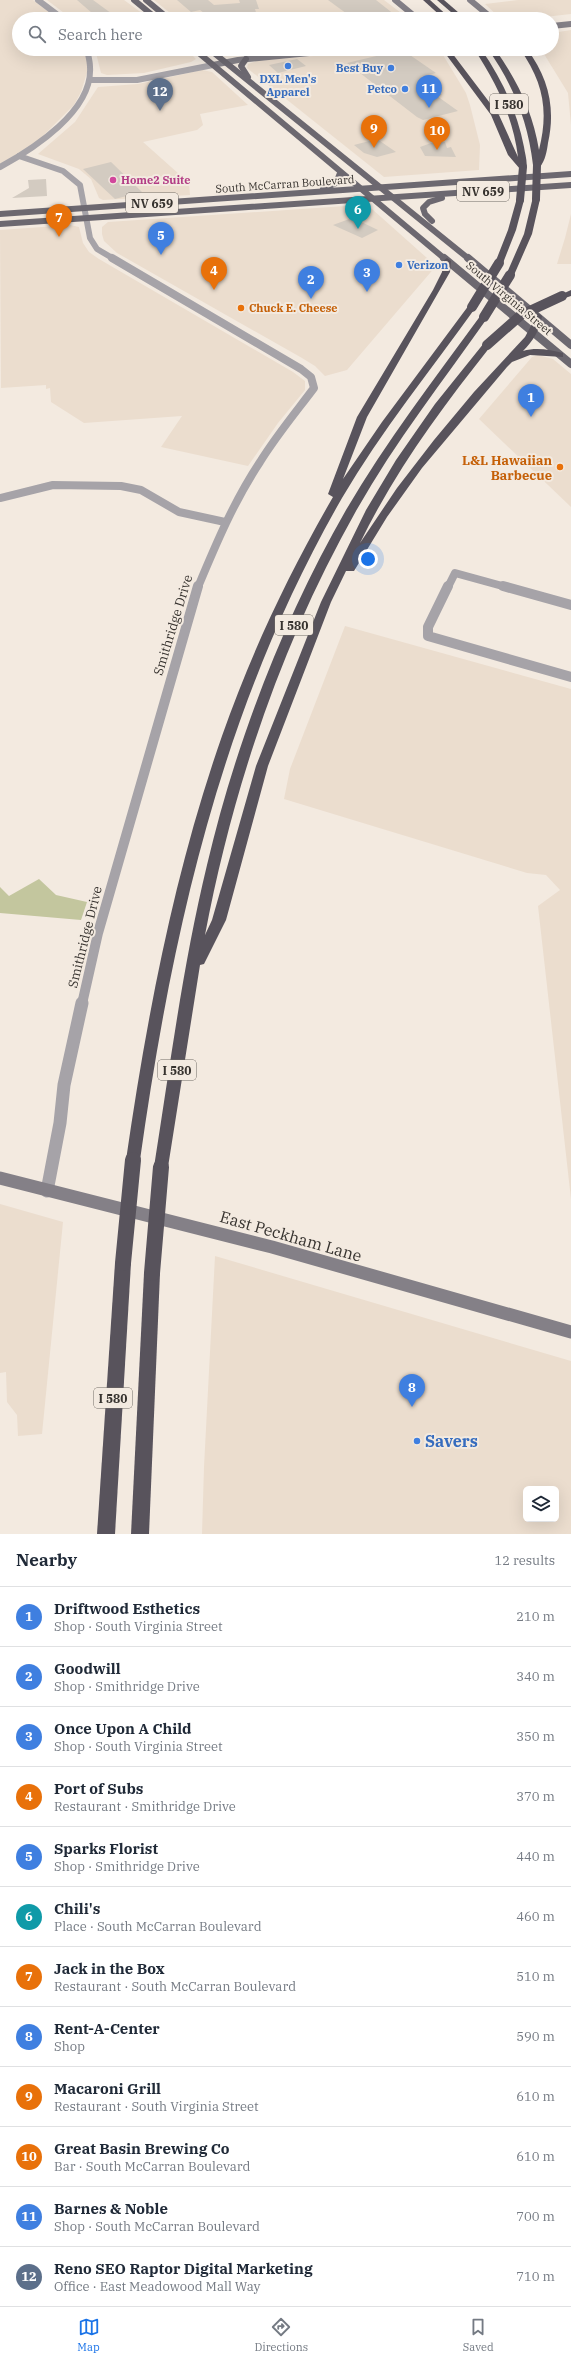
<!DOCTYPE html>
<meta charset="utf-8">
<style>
:root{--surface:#fff;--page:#f2f2f3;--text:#1f2937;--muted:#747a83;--line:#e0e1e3;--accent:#1a73e8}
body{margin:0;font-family:"IBM Plex Serif",serif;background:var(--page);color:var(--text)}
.controls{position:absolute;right:12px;bottom:12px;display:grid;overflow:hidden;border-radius:6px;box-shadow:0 4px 16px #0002}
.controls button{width:36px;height:36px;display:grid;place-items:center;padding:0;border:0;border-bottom:1px solid var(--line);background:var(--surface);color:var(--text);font:20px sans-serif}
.you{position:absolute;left:368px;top:559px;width:14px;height:14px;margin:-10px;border:3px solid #fff;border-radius:50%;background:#1a73e8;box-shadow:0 0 0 6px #1a73e833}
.badge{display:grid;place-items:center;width:26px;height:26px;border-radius:50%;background:var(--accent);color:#fff;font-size:13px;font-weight:700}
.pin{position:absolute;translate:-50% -33px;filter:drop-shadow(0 1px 2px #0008)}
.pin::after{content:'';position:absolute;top:21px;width:14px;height:12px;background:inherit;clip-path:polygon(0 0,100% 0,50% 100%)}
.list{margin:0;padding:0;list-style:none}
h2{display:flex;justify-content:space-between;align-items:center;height:52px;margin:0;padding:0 16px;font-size:17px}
h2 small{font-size:13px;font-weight:400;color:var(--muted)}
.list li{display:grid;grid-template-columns:26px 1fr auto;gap:12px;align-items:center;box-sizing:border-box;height:60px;padding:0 16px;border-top:1px solid var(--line)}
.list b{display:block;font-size:15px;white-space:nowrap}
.list p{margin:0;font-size:13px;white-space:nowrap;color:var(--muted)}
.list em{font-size:13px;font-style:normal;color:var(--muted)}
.icon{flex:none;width:22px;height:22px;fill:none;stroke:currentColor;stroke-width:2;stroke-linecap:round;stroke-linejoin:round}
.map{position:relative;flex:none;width:571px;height:1534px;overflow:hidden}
.search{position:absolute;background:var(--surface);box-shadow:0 4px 16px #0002;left:12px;right:12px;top:12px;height:44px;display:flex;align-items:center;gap:10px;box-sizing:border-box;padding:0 14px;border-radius:22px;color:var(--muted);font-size:15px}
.sheet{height:772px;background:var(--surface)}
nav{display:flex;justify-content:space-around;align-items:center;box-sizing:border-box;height:56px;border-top:1px solid var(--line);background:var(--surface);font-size:11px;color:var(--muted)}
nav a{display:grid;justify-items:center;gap:2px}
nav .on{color:var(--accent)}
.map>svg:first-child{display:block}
.built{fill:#ebddce;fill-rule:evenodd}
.green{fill:#c3c69e}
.building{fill:#d3cbc1}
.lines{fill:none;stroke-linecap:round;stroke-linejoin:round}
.street-far3{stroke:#a6a3a8;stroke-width:6}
.street-far2{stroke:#a6a3a8;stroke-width:8}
.street-far1{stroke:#a6a3a8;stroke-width:10}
.street{stroke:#a6a3a8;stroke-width:13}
.secondary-far1{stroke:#848087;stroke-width:6}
.secondary{stroke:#848087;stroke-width:13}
.primary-far1{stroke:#6c6870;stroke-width:6}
.primary{stroke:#6c6870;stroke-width:8}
.highway{fill:#58535c;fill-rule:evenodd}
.highway-bridge-far2{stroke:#58535c;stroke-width:8}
.highway-bridge-far1{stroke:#58535c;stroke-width:10}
.highway-bridge{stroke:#58535c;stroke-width:16}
.shop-dot{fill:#3f7fe0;stroke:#f3eae0;stroke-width:1.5}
.hotel-dot{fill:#d1479c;stroke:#f3eae0;stroke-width:1.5}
.food-dot{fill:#e8710a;stroke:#f3eae0;stroke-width:1.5}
.labels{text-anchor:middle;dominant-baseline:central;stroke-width:4;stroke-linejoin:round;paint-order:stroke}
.far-shop-label{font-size:11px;font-weight:bold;fill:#366cbe;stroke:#f3eae0;text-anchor:end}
.far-hotel-label{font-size:11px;font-weight:bold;fill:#b23c85;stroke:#f3eae0;text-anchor:start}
.far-street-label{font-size:11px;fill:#37332f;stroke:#f3eae0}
.far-food-label{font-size:11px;font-weight:bold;fill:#c56008;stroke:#f3eae0;text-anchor:start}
.shield{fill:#f3eae0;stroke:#6f6a64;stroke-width:1}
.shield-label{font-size:12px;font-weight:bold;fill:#37332f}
.food-label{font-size:13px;font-weight:bold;fill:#c56008;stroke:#f3eae0;text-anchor:end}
.street-label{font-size:13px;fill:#37332f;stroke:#f3eae0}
.near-street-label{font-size:16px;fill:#37332f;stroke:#f3eae0}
.near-shop-label{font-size:16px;font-weight:bold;fill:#366cbe;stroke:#f3eae0;text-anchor:start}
</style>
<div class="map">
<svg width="571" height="1534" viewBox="0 0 571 1534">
<rect width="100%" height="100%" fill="#f3eae0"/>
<g class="built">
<polygon points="0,0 33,0 58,19 19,19 19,49 84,49 89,66 81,92 74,105 38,141 0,164"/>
<polygon points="47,0 124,0 150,19 72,19"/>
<polygon points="154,0 384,0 409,19 182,19 170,13"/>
<polygon points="518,0 571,0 571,14 527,19 506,19 500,18 485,4"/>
<polygon points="571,30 571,125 568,93 541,49 552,49 552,33"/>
<polygon points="95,49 186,49 196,59 191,62 144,73 107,75 101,73"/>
<polygon points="393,49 440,50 466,93 470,105 480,145 479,170 384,177 247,68 248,64 257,61"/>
<polygon points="202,70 212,72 248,105 200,114 203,125 197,130 143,142 189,183 190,195 103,200 99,198 91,179 79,169 38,154 75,122 98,87 138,84"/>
<polygon points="360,205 372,209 436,266 347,370 325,376 315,366 302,358 117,253 104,241 102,234 102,227 108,222"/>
<polygon points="571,214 571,264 557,264 565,238"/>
<polygon points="70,225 79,227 83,243 89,252 99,259 293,372 305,381 305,390 278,423 248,466 161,447 182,416 84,423 51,402 50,388 46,389 46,385 1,388 0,230"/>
<polygon points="538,355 553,359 571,374 571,507 479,419 532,357"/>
<polygon points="345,626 571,689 571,1199 538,906 560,890 546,875 527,873 284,799 290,769"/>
<polygon points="0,1204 63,1222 42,1434 18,1436 17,1415 7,1402 6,1372 0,1373"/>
<path d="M215,1256L571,1361V1534H202L204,1467ZM526,1489H556V1519H526Z"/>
</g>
<polygon class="green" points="39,879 56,895 87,902 81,920 0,913 0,887 9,896"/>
<g class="building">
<polygon points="77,0 93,0 119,19 99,19"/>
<polygon points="177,0 208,0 214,5 240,3 239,0 256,0 259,9 255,9 258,19 212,19 200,10 191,12"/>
<polygon points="328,0 376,0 400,19 354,19"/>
<polygon points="393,52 397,55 407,53 436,73 421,77 424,79 421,80 442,95 437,96 458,111 423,120 417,117 347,63"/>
<polygon points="297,59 306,66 278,73 269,65"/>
<polygon points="377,139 396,152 377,157 364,153 354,145"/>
<polygon points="445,142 447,148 451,147 456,157 425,156 420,147 431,143"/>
<polygon points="111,162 142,192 115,199 83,169"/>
<polygon points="46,179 47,196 12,198 29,188 28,180"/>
<polygon points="352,218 353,218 378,230 362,238 333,225"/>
</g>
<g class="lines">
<g class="street-far3">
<polyline points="38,0 63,19"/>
<polyline points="90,80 137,80 213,65"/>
<polyline points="19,156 63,171 80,185 90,238 97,249 114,259"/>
<path d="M0,167C33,149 93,111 90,67C90,61 88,55 87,49"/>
</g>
<g class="street-far2">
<path d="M112,258L301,369L311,377L314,388C296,412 276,436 260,462C234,501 216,544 198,587"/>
<polyline points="0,498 53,485 121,486 141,490 179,512 225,522"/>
<polyline points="448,587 455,573 506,587"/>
</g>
<g class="street-far1">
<polyline points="448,586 428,627 428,636 571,677"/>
<polyline points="503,586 571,605"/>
<polyline points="82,1004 98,933 198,586"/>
</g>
<polyline class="street" points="47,1191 60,1123 64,1085 82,1003"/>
<g class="secondary-far1">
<polyline points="395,0 418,19"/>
<polyline points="470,0 493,19"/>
<polyline points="552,26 571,24"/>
<polyline points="213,65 238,60 350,49"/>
</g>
<polyline class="secondary" points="0,1178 272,1247 571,1332"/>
<g class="primary-far1">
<polyline points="134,0 157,19"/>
<polyline points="146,0 169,19"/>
<polyline points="194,49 445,259"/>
<polyline points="209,49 469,259"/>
<polyline points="246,59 241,66 248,77"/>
<polyline points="323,189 336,183 340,173"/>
<polyline points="0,214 571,174"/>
<polyline points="432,221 425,214 423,208 429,202 442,198"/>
<polyline points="0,224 571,185"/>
</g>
<g class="primary">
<polyline points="444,258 571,364"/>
<polyline points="468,258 571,345"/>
</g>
<g class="highway">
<polygon points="423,0 430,0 451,19 444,19"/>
<polygon points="437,0 444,0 466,19 459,19"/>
<path d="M442,49H449L499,115L518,157C513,117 496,82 474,49H481C502,79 517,111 524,147C525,154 528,163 526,169H520L508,155L491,115Z"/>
<path d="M488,49H495C517,80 533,112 539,150C549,110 543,82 520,49H527C548,77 556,108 548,143C547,151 545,161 540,167L533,165C528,121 513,85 488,49Z"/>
<polygon points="533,197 540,199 532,234 514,275 507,277 506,275 524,234"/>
<polygon points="517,198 524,200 516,230 503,263 496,265 495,263 508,230"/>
<path d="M447,258L451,261L450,272L367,417L343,479L382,422L469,305L476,307C431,370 381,431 342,498C223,705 173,926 140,1160L138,1165L133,1167L128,1165L126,1160C147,1016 174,873 222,736C251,653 289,573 333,497L328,494L357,417L433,290L442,272L443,261Z"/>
<polygon points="571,290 571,296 562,299 558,296"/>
<path d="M538,313L542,316C540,330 533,341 523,351C537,347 550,350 563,353V357L530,355L512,362L507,367L422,468L387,517L354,571H346L331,602L268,766L226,920L204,964L200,965L168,1167L166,1172L161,1174L156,1172L154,1167C170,1066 183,964 207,865C236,742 283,620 346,510C386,442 434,379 481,315H487L488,317C443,381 395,442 356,511C282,642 233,787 205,935L212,920L256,766L321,602L366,510L396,460L435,404L484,343H490V347C441,409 395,471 360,543L397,488L434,440L474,392L525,337L532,324L534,316Z"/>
<polygon points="123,1256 128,1258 131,1263 115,1534 97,1534 115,1263 118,1258"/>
<polygon points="152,1266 157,1268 160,1273 149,1534 131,1534 144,1273 147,1268"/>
</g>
<g class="highway-bridge-far2">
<polyline points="536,199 537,165"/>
<polyline points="520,200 523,167"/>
</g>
<g class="highway-bridge-far1">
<polyline points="472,307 499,263"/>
<polyline points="484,317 510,275"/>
<polyline points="487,345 521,315 562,296"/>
</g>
<g class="highway-bridge">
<polyline points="123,1263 133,1160"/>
<polyline points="152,1273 161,1167"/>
</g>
</g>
<g class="shop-dot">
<circle cx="288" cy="66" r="4"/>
<circle cx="391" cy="68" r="4"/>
<circle cx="405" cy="89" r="4"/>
<circle cx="399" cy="265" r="4"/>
<circle cx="417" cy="1441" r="4"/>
</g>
<circle class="hotel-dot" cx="113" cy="180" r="4"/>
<g class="food-dot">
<circle cx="241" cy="308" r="4"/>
<circle cx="560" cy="467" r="4"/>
</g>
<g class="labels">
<g class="far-shop-label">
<text x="383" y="68">Best Buy</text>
<text x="288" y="79" text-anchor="middle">DXL Men's<tspan x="288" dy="13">Apparel</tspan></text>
<text x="397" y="89">Petco</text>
<text x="407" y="265" text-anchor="start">Verizon</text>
</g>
<g class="far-hotel-label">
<text x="121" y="180">Home2 Suite</text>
</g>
<g class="far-street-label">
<text transform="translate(285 184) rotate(-4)">South McCarran Boulevard</text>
<text transform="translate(509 298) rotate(40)">South Virginia Street</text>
</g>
<g class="far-food-label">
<text x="249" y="308">Chuck E. Cheese</text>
</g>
<g class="shield">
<rect x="490" y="94" width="38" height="20" rx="3"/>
<rect x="457" y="181" width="52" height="20" rx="3"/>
<rect x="126" y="193" width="52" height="20" rx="3"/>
<rect x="275" y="615" width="38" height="20" rx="3"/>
<rect x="158" y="1060" width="38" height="20" rx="3"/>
<rect x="94" y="1388" width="38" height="20" rx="3"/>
</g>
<g class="shield-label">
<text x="509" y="104">I 580</text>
<text x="483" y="191">NV 659</text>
<text x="152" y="203">NV 659</text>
<text x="294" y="625">I 580</text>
<text x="177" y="1070">I 580</text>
<text x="113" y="1398">I 580</text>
</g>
<g class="food-label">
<text x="552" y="460">L&amp;L Hawaiian<tspan x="552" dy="15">Barbecue</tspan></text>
</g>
<g class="street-label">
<text transform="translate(173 625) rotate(-73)">Smithridge Drive</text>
<text transform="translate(85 937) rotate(-76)">Smithridge Drive</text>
</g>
<g class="near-street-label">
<text transform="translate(291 1236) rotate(16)">East Peckham Lane</text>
</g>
<g class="near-shop-label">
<text x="425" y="1441">Savers</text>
</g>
</g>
</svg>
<div class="controls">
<button><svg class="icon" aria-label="layers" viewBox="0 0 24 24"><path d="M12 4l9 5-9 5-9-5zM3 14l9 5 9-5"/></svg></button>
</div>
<div class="you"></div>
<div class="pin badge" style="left:531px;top:417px;background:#3f7fe0">1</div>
<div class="pin badge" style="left:311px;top:299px;background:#3f7fe0">2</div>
<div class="pin badge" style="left:367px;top:292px;background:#3f7fe0">3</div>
<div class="pin badge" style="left:214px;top:290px;background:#e8710a">4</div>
<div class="pin badge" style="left:161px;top:255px;background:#3f7fe0">5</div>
<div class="pin badge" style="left:358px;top:229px;background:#0f9aa8">6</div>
<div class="pin badge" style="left:59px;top:237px;background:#e8710a">7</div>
<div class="pin badge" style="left:412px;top:1407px;background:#3f7fe0">8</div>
<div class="pin badge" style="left:374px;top:148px;background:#e8710a">9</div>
<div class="pin badge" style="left:437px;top:150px;background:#e8710a">10</div>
<div class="pin badge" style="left:429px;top:108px;background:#3f7fe0">11</div>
<div class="pin badge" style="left:160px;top:111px;background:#5c6f8a">12</div>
<div class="search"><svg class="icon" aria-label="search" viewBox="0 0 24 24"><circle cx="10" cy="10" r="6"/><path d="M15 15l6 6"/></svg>Search here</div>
</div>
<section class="sheet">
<h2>Nearby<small>12 results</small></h2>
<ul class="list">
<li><span class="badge" style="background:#3f7fe0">1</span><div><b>Driftwood Esthetics</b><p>Shop · South Virginia Street</p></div><em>210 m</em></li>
<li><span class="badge" style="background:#3f7fe0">2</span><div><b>Goodwill</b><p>Shop · Smithridge Drive</p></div><em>340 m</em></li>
<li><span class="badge" style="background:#3f7fe0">3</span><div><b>Once Upon A Child</b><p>Shop · South Virginia Street</p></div><em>350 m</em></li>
<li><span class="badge" style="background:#e8710a">4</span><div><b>Port of Subs</b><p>Restaurant · Smithridge Drive</p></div><em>370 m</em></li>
<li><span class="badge" style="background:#3f7fe0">5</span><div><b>Sparks Florist</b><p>Shop · Smithridge Drive</p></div><em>440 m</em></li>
<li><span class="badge" style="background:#0f9aa8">6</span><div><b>Chili's</b><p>Place · South McCarran Boulevard</p></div><em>460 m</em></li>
<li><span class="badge" style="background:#e8710a">7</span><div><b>Jack in the Box</b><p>Restaurant · South McCarran Boulevard</p></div><em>510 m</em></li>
<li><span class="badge" style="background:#3f7fe0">8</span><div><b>Rent-A-Center</b><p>Shop</p></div><em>590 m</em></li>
<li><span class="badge" style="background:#e8710a">9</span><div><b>Macaroni Grill</b><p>Restaurant · South Virginia Street</p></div><em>610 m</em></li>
<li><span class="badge" style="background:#e8710a">10</span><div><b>Great Basin Brewing Co</b><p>Bar · South McCarran Boulevard</p></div><em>610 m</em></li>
<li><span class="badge" style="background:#3f7fe0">11</span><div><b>Barnes &amp; Noble</b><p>Shop · South McCarran Boulevard</p></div><em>700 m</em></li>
<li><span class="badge" style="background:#5c6f8a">12</span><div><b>Reno SEO Raptor Digital Marketing</b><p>Office · East Meadowood Mall Way</p></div><em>710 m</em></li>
</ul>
</section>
<nav>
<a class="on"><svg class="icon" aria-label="map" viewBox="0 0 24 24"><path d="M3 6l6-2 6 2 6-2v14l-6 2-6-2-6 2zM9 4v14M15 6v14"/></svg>Map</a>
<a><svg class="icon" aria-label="directions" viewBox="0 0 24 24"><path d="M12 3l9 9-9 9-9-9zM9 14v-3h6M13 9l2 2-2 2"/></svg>Directions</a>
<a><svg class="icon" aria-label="saved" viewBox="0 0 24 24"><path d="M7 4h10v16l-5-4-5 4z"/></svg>Saved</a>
</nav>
